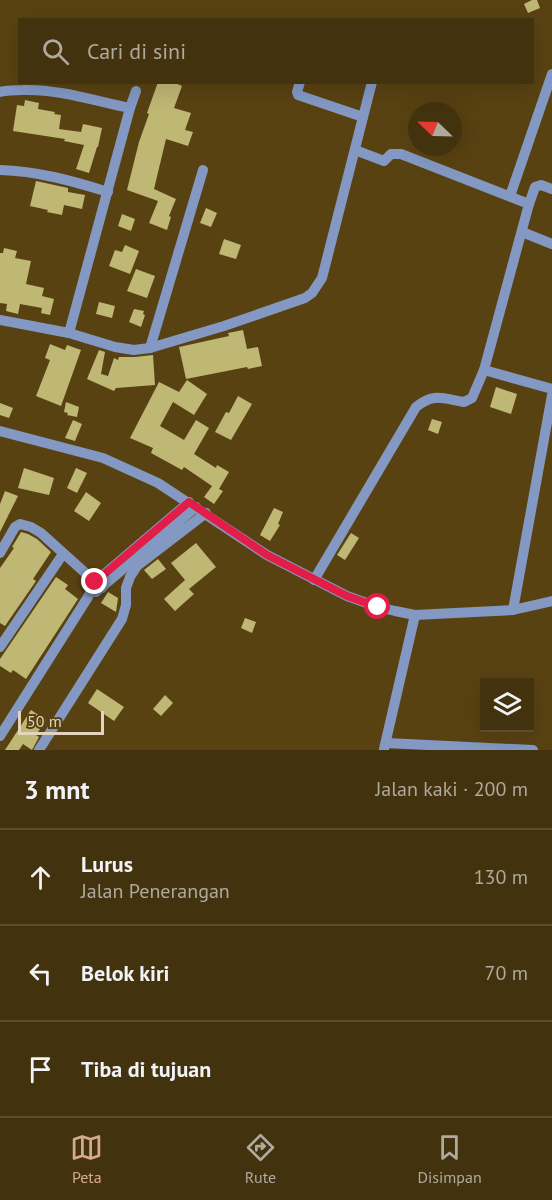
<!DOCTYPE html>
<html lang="id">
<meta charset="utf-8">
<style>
:root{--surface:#43320e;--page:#4d3e1c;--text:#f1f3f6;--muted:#afaa9e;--line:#5b4d2e;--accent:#d6ab8b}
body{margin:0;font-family:"PT Sans",sans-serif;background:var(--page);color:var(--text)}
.controls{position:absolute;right:18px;bottom:18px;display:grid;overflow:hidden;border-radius:0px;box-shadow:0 6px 24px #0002}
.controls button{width:54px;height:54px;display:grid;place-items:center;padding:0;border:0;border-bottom:2px solid var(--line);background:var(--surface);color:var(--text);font:30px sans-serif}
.compass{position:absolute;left:408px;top:102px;width:54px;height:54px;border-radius:50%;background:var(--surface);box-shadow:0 6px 24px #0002;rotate:293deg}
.scale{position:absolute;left:18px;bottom:15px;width:86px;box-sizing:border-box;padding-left:6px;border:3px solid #e2d4bd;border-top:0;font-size:16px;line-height:21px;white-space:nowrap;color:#e2d4bd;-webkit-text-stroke:4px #594212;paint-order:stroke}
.stop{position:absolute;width:18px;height:18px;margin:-14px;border:4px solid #e11d48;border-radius:50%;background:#fff}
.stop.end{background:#e11d48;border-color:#fff;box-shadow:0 2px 6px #0008}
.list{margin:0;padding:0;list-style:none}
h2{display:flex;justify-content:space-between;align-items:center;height:78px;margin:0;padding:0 24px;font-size:26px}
h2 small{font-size:20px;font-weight:400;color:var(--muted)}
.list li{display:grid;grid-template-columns:39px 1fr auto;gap:18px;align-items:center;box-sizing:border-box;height:96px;padding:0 24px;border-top:2px solid var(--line)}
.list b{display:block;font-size:22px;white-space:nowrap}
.list p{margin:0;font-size:20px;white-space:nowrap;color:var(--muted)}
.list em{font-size:20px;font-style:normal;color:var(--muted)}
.icon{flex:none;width:33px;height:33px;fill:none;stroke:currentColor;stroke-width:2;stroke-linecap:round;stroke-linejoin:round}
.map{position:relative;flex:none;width:552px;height:750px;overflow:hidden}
.search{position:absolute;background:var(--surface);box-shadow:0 6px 24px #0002;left:18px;right:18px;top:18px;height:66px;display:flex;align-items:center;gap:15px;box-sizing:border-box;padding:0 21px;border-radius:0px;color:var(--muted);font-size:22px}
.sheet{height:366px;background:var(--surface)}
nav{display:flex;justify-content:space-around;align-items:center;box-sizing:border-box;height:84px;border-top:2px solid var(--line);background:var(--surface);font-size:16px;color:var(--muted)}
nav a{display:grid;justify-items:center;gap:3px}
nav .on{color:var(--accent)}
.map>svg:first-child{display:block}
.building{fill:#bfb774}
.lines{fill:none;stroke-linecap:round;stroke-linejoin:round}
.minor{stroke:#8399c3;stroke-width:10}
.route{stroke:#e11d48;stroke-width:8}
</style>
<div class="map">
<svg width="552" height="750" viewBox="0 0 552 750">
<rect width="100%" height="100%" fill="#594212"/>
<g class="building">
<polygon points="532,0 537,0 540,8 528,13 524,4"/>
<polygon points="158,82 173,82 182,86 174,108 191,113 185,130 193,132 188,146 166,139 154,189 176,199 169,216 171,217 167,230 149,223 158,201 127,190 139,142 149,114 147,113"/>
<polygon points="25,100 39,103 38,109 55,112 54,114 61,115 59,129 81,132 83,124 102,128 98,147 97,147 89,173 76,169 84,145 64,141 65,139 13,131 17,105 24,106"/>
<polygon points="36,181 68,188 68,192 85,195 82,209 64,205 62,215 47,212 48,210 30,206"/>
<polygon points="206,208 217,213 211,227 200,223"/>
<polygon points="122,214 135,219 131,231 118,226"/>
<polygon points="224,239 241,245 236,259 219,254"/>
<polygon points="125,245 139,251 130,274 109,266 115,250 122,252"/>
<polygon points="4,248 17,251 15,258 31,261 26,284 44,288 42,296 54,299 50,315 41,313 42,308 20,304 18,314 6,311 7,304 0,303 0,253 3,253"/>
<polygon points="136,269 155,276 147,298 127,291"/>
<polygon points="99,302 115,306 112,318 96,314"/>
<polygon points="134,309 144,311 143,314 145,315 141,327 129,322"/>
<polygon points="243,330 247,349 258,347 262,366 248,369 247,367 186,379 179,347 229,336 228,333"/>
<polygon points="50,344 65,350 67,345 81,350 61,406 36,396 50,360 45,358"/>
<polygon points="99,350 105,352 101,374 108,376 114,358 118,360 119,357 135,357 153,355 155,385 116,388 114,391 87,379"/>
<polygon points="187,380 207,394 194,415 173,402 160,426 184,440 196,420 209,428 194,454 216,468 217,465 229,472 219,489 223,491 214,504 204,497 212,486 184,467 182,470 151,453 153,448 130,438 159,382 179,392"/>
<polygon points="496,387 517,394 511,414 490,407"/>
<polygon points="238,396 252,404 231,440 215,432 226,412 229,413"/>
<polygon points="66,402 79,407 77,417 67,415 68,413 64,412"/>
<polygon points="0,403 13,408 9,418 0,415"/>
<polygon points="432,419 442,422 438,434 428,430"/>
<polygon points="73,420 82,424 75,441 65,438"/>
<polygon points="24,468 54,478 49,495 18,488"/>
<polygon points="76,468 87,473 77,493 67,488"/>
<polygon points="5,491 18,496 0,532 0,504"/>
<polygon points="86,492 101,503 89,521 74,511"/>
<polygon points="274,508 283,512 278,524 280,525 270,541 260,535"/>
<polygon points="21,532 28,534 37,539 51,552 33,579 36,581 5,626 0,623 0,568 14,548 12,547"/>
<polygon points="351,533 359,538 345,560 337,555"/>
<polygon points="196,543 216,567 189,589 194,594 175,611 164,599 185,580 171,563"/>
<polygon points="158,559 166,569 152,579 144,570"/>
<polygon points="56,577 68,585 65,589 78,599 26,679 13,670 11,673 0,666 0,659"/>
<polygon points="108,592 118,598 116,612 101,603"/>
<polygon points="245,618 256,622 252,633 241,628"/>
<polygon points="97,689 124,707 114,721 88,703"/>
<polygon points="165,695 173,703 161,716 153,709"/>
<polygon points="31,710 46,720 36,735 39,737 32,750 23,744 19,750 5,750"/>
</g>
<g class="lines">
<g class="minor">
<polyline points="300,82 297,92 298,95 363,117"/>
<path d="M0,92C8,90 15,90 23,90C60,89 95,101 130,108"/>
<polyline points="355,150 384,161 391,154 401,154 529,204"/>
<path d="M0,170C37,171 73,181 108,192"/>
<polyline points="510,196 552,74"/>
<polyline points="522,232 552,244"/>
<polyline points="0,320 69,333 115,347 134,350 150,348 224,326 305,298 312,293 322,278 372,82"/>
<polyline points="69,333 130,108 136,91"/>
<polyline points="150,348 203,170"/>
<polyline points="484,370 529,204 535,187 541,185 552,189"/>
<polyline points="0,431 103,458 158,483 267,555 347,596 378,607 395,611 415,615 513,610 552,601"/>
<polyline points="0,553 15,527 20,524 31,527 41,533 102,588"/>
<path d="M314,580L416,407C434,392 444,399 464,402L472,398L484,370L552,389"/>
<polyline points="96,592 196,507"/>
<polyline points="513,610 552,395"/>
<polyline points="0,647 63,554"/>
<polyline points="0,736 88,597 95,582 189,502"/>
<polyline points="386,743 533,750"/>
<polyline points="384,749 415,615"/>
<polyline points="39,750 122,619 126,605 126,588 130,577 137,566 206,513"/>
</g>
</g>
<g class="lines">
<polyline class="route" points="95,582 189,502 267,555 347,596 378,607"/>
</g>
</svg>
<div class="controls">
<button><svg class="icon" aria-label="layers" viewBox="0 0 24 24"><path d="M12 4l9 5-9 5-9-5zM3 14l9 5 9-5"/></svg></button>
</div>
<svg class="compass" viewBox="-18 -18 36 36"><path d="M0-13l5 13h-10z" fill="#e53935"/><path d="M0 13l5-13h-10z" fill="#afaa9e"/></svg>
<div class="scale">50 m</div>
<div class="stop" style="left:378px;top:607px"></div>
<div class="stop end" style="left:95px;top:582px"></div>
<div class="search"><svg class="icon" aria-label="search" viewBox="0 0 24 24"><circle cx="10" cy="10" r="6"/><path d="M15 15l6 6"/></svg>Cari di sini</div>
</div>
<section class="sheet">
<h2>3 mnt<small>Jalan kaki · 200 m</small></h2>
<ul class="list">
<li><svg class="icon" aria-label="ahead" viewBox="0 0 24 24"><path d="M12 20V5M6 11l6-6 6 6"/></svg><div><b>Lurus</b><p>Jalan Penerangan</p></div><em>130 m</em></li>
<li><svg class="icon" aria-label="left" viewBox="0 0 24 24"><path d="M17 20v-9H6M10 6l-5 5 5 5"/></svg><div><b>Belok kiri</b></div><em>70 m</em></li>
<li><svg class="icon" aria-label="arrive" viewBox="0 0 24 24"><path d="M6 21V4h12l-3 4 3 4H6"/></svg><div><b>Tiba di tujuan</b></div></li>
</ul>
</section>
<nav>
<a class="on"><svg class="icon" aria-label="map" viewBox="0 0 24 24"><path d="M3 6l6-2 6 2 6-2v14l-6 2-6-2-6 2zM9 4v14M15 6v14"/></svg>Peta</a>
<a><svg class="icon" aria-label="directions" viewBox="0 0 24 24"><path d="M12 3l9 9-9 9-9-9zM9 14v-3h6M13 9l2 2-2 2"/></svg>Rute</a>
<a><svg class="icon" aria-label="saved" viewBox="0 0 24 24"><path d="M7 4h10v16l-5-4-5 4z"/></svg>Disimpan</a>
</nav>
